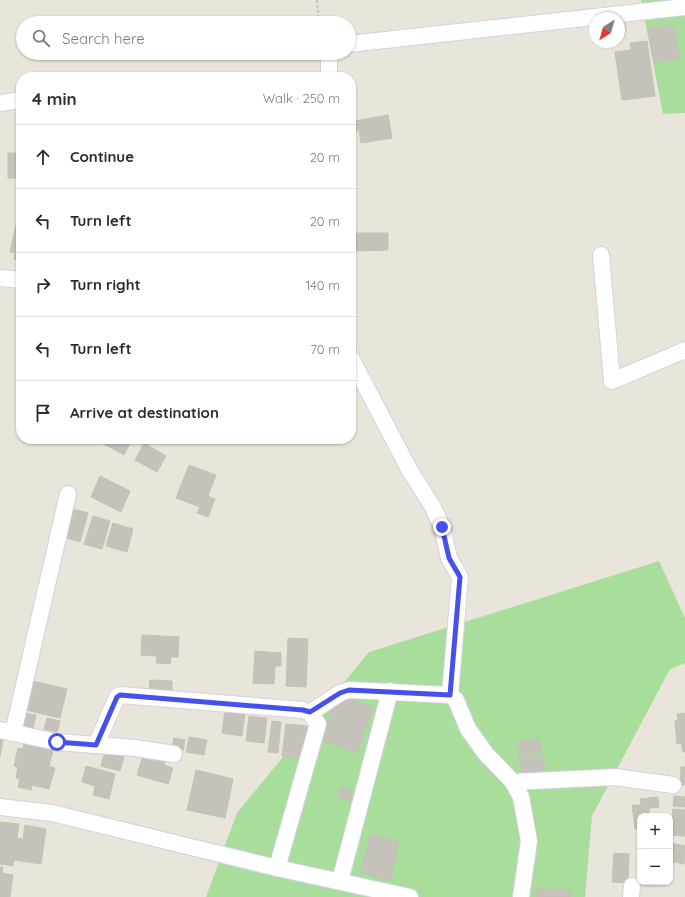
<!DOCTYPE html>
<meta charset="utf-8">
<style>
:root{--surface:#fff;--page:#f7f7f7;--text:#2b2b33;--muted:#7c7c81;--line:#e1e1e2}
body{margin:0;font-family:Quicksand,sans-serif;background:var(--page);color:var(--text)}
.controls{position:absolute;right:12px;bottom:12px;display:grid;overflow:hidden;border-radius:8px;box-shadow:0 1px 3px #0004}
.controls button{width:36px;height:36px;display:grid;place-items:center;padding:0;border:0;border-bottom:1px solid var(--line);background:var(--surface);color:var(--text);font:20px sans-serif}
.compass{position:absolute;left:589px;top:12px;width:36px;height:36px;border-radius:50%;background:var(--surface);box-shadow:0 1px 3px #0004;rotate:217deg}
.stop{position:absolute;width:12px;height:12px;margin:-9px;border:3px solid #4550ed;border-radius:50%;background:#fff}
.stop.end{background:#4550ed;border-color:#fff;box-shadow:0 1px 4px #0008}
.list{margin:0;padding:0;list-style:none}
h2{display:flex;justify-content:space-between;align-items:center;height:52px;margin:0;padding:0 16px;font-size:17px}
h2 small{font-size:13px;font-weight:400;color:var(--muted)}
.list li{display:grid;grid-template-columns:26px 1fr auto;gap:12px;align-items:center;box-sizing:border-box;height:64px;padding:0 16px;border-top:1px solid var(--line)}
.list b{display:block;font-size:15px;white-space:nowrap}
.list em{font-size:13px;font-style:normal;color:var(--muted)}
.icon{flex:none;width:22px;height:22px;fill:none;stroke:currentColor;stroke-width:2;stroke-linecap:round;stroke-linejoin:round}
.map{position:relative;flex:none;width:685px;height:897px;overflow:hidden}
.search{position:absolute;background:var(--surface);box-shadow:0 1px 3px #0004;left:16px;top:16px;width:340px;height:44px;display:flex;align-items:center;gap:10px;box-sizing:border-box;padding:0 14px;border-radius:22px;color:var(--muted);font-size:15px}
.panel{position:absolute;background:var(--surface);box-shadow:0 1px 3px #0004;left:16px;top:72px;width:340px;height:372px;border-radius:16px}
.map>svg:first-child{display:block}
.green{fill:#a9dd9b}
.building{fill:#c5c2bb;stroke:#c5c1b5}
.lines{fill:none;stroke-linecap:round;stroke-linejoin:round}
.minor-casing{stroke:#d1d2e1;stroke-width:18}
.path{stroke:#c7c7c7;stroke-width:2.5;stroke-dasharray:3 2;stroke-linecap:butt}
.minor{stroke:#fff;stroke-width:16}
.route{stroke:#4550ed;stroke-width:5}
</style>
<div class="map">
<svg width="685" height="897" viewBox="0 0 685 897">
<rect width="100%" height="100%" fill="#eae5db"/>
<g class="green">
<polygon points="641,0 685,0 685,113 663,114"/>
<polygon points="659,561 685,618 685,663 670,669 592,816 585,897 206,897 237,813 369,652"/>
</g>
<g class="building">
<polygon points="673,25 679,59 654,63 648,29"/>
<polygon points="647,41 655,96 622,100 615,52 631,50 630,43"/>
<polygon points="388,115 392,138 361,143 359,130 356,131 354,121"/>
<rect x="8" y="153" width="13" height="25"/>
<polygon points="18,216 21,216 21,260 14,259 15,253 10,252"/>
<polygon points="354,233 388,233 388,250 354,251"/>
<polygon points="101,439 132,439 124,455 100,442"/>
<polygon points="144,443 166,456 157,472 135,460"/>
<polygon points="189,465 216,475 208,496 215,499 208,517 197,513 200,507 176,498"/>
<polygon points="100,476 130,491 121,512 91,497"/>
<polygon points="69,508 88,513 80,542 60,536"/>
<polygon points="93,516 110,521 102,549 84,544"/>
<polygon points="113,523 133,529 127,552 106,546"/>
<polygon points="142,635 179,637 178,657 171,657 170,664 156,663 157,656 141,655"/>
<polygon points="288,638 308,639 306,687 286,686"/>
<polygon points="255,651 281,653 281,666 275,666 274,684 253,683"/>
<polygon points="150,680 172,681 172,692 149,692"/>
<polygon points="33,681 67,689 60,718 26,710"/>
<polygon points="337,695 373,707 357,753 321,740"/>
<polygon points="225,710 245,713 242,736 222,733"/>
<polygon points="24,713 36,715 33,728 21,725"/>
<polygon points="685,713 685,752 683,752 681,743 677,744 675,721 678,720 677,714"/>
<polygon points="249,716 267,718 264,743 246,741"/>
<polygon points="47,718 60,721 57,732 44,729"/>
<polygon points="272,721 281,722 278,753 268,752"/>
<polygon points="286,724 307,726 303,759 282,756"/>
<polygon points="0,735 4,735 0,757"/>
<polygon points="189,737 207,740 204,755 186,752"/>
<polygon points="174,738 185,740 183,751 172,749"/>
<polygon points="25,740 54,747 49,766 55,768 49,789 32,785 31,790 18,787 20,779 16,778 18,767 14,766 18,748 23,749"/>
<polygon points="519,740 540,740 540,755 519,754"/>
<polygon points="106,748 125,753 120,771 101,766"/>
<polygon points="144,752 166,758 164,765 173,768 168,784 137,775"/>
<polygon points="520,757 544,758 544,772 520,772"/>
<polygon points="86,766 115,774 109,799 93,795 95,786 82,782"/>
<polygon points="681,767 685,767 685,785 680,785"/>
<polygon points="196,770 233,779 225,818 187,810"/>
<polygon points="341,787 353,791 350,802 337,797"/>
<polygon points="674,796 685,797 685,807 673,806"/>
<polygon points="658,797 659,807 649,808 650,816 640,816 640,829 635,829 632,805 641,805 640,799"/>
<polygon points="673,809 685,810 685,836 670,835"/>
<polygon points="0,822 19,824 13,866 0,864"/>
<polygon points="25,825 46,829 41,864 14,860 17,838 23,839"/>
<polygon points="370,834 399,842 390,880 361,873"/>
<polygon points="670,843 685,846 684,864 670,861"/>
<polygon points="614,853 629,854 628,883 612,882"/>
<polygon points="0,867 3,867 2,873 13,875 10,897 0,897"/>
<polygon points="537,889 571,891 571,897 536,897"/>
</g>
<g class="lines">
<g class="minor-casing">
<g id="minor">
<polyline points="349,44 685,7"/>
<polyline points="329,77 329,59 331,53"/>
<polyline points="0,103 21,100"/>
<polyline points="601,255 612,381 685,350"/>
<polyline points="0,278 21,280"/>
<polyline points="351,358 410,471 433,507 442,527 449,558 460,577 450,695"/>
<polyline points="310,713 340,693 349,690 450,695 456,700 468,729 486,754 513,782 521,797 529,841 521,897"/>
<polyline points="0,730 57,742 135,748 174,754"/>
<polyline points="13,733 68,494"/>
<polyline points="96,745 117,697 120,695 303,710 310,713 318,724 277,868"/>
<polyline points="513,782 615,777 673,785"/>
<polyline points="0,807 52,813 277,868 410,897"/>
<polyline points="340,881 390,691"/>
<polyline points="631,897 632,886"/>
</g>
</g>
<polyline class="path" points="317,0 319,23"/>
<use href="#minor" class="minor"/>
</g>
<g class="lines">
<polyline class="route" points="57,742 96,745 117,697 120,695 303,710 310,712 340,693 349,690 450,695 460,577 449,558 442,527"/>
</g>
</svg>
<div class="controls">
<button>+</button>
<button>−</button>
</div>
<svg class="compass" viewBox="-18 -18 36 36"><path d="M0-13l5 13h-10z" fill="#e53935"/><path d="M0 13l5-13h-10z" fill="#7c7c81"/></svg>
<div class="stop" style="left:57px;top:742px"></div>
<div class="stop end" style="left:442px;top:527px"></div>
<div class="search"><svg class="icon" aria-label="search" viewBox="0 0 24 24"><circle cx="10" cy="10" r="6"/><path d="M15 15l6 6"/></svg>Search here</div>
<section class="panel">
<h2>4 min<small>Walk · 250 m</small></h2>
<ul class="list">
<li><svg class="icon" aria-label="ahead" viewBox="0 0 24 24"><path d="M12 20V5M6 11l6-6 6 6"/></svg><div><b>Continue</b></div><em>20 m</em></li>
<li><svg class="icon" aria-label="left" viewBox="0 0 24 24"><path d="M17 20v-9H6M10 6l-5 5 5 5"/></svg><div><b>Turn left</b></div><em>20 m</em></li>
<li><svg class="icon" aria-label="right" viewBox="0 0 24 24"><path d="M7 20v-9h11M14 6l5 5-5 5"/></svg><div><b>Turn right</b></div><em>140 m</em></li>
<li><svg class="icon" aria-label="left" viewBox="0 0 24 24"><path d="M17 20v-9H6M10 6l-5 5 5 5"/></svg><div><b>Turn left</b></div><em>70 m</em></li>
<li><svg class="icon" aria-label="arrive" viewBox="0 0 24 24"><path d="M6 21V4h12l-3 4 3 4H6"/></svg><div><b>Arrive at destination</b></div></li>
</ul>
</section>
</div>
